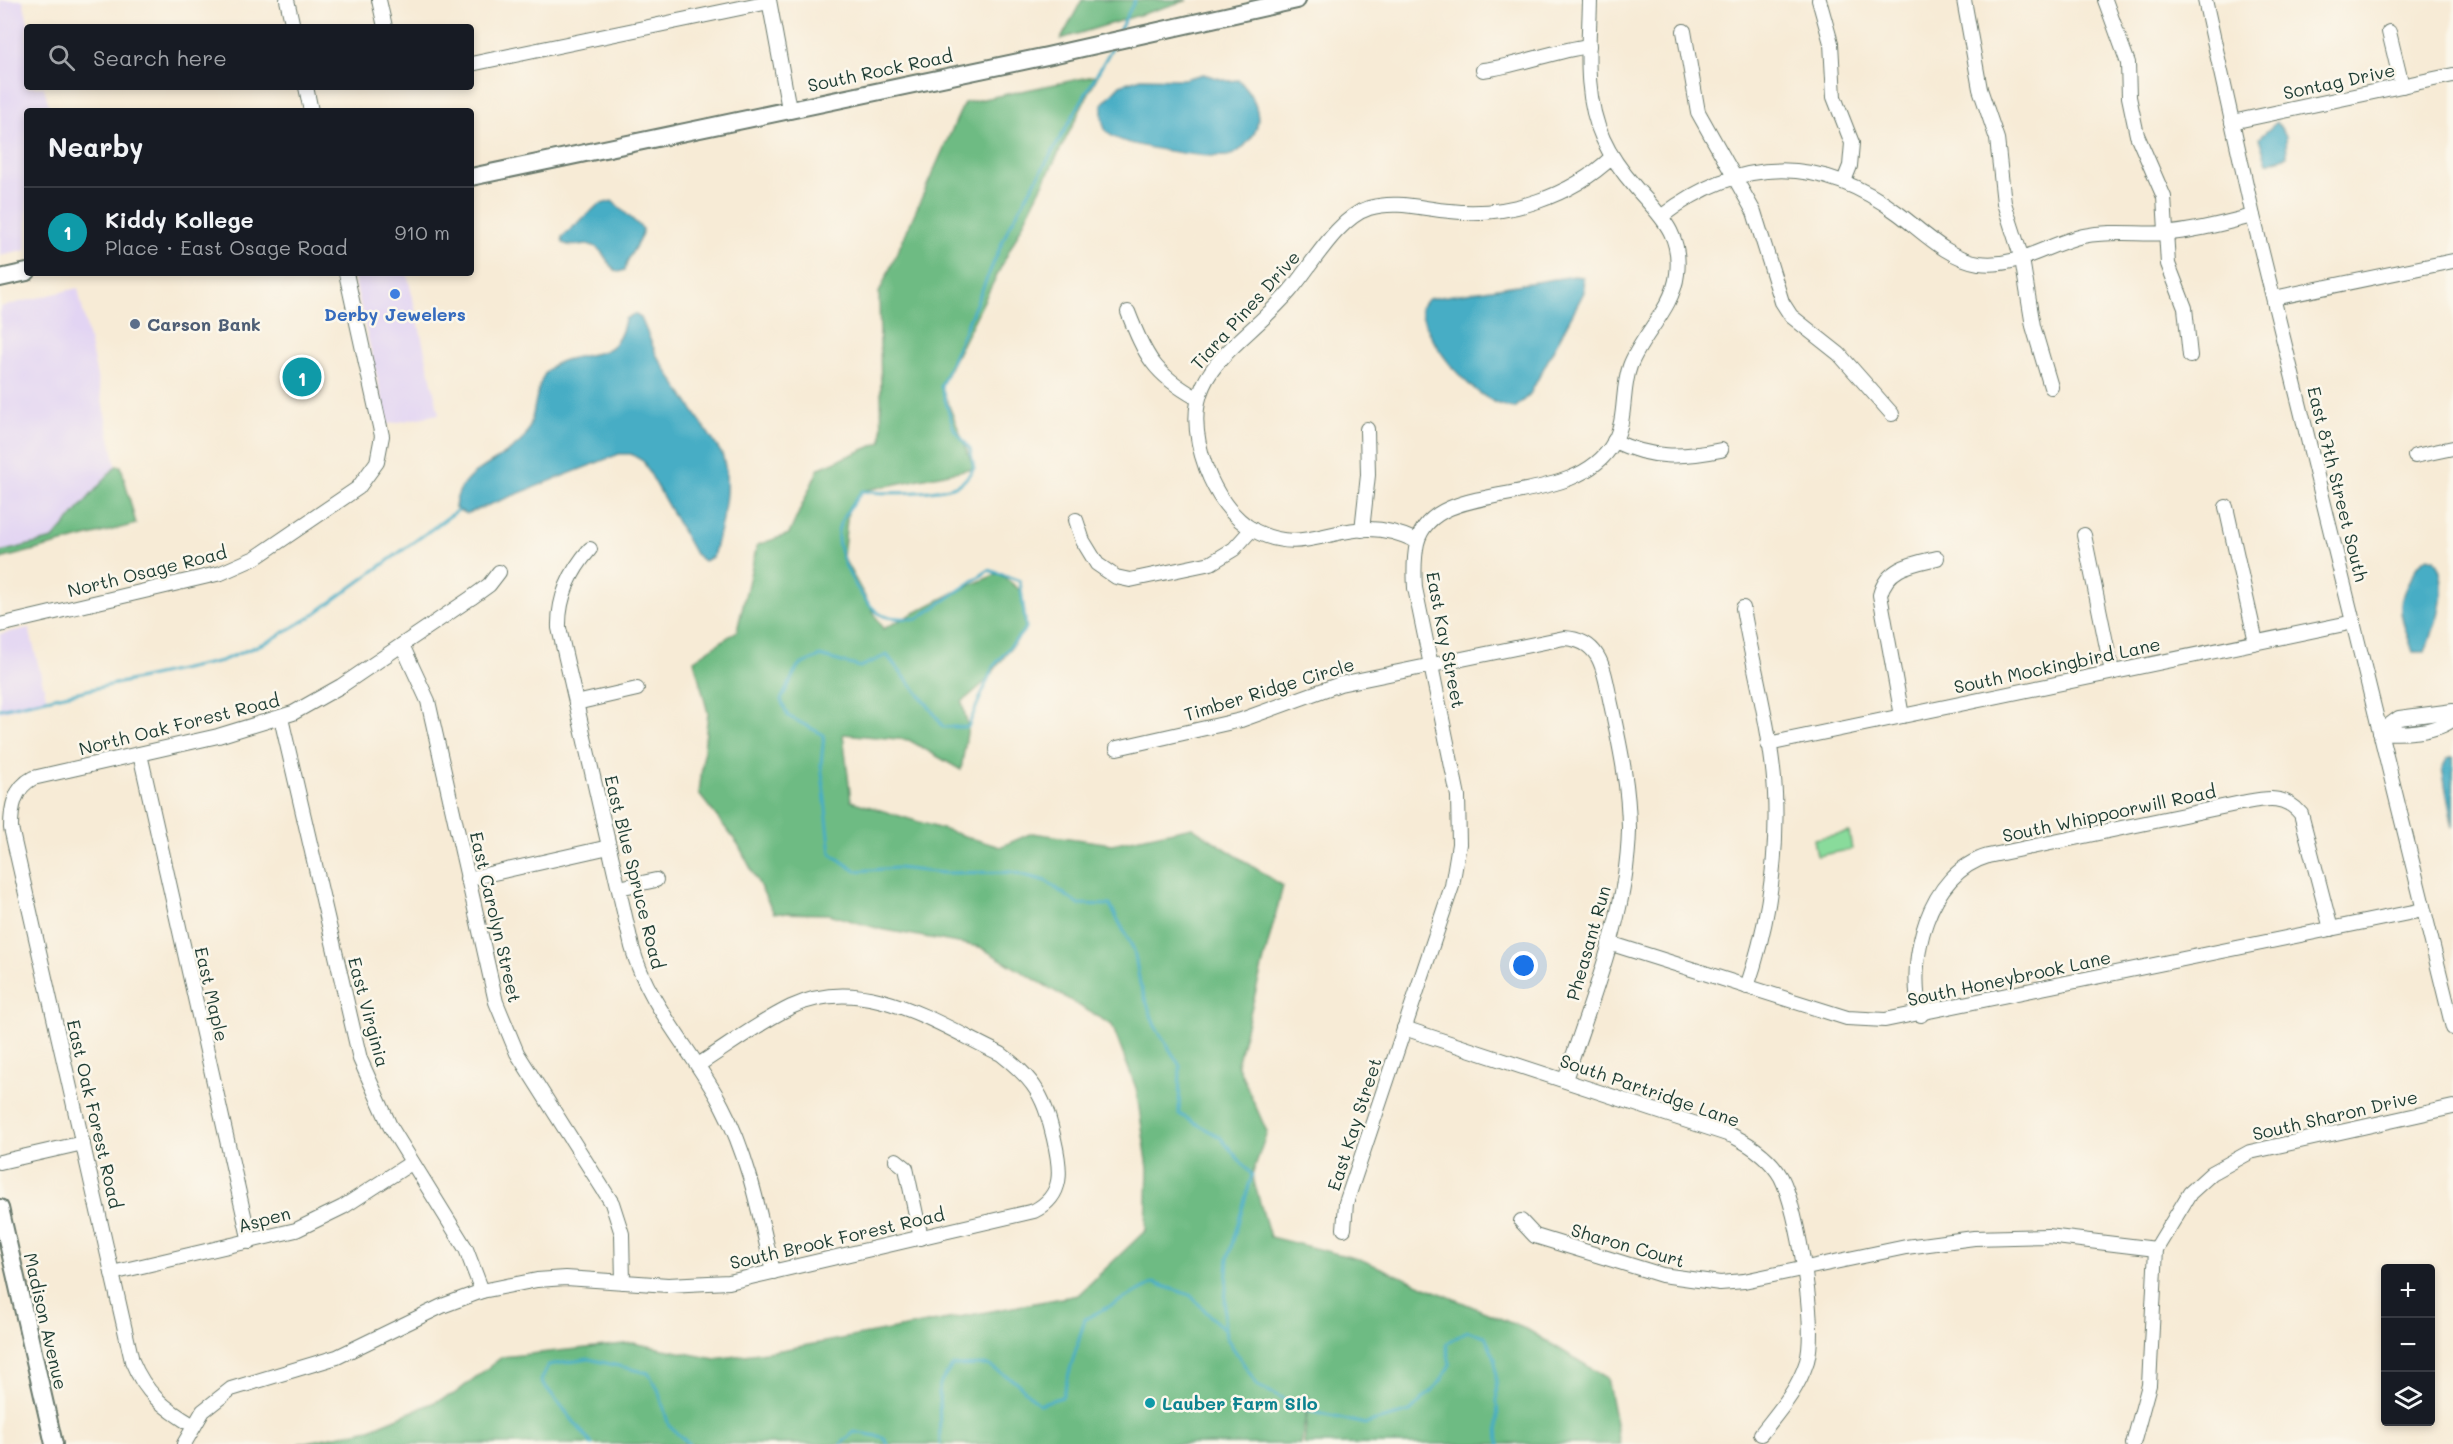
<!DOCTYPE html>
<meta charset="utf-8">
<style>
:root{--surface:#171b24;--page:#242831;--text:#f1f3f6;--muted:#9ea1a6;--line:#363941;--accent:#7c3aed}
body{margin:0;font-family:Mali,sans-serif;background:var(--page);color:var(--text)}
.controls{position:absolute;right:18px;bottom:18px;display:grid;overflow:hidden;border-radius:6px;box-shadow:0 3px 9px #0003}
.controls button{width:54px;height:54px;display:grid;place-items:center;padding:0;border:0;border-bottom:2px solid var(--line);background:var(--surface);color:var(--text);font:30px sans-serif}
.you{position:absolute;left:1524px;top:966px;width:21px;height:21px;margin:-15px;border:4px solid #fff;border-radius:50%;background:#1a73e8;box-shadow:0 0 0 9px #1a73e833}
.badge{display:grid;place-items:center;width:39px;height:39px;border-radius:50%;background:var(--accent);color:#fff;font-size:20px;font-weight:700}
.pin{position:absolute;translate:-50% -50%;border:3px solid #fff;box-shadow:0 2px 6px #0006}
.list{margin:0;padding:0;list-style:none}
h2{display:flex;justify-content:space-between;align-items:center;height:78px;margin:0;padding:0 24px;font-size:26px}
h2 small{font-size:20px;font-weight:400;color:var(--muted)}
.list li{display:grid;grid-template-columns:39px 1fr auto;gap:18px;align-items:center;box-sizing:border-box;height:90px;padding:0 24px;border-top:2px solid var(--line)}
.list b{display:block;font-size:22px;white-space:nowrap}
.list p{margin:0;font-size:20px;white-space:nowrap;color:var(--muted)}
.list em{font-size:20px;font-style:normal;color:var(--muted)}
.icon{flex:none;width:33px;height:33px;fill:none;stroke:currentColor;stroke-width:2;stroke-linecap:round;stroke-linejoin:round}
.map{position:relative;flex:none;width:2453px;height:1444px;overflow:hidden}
.search{position:absolute;background:var(--surface);box-shadow:0 3px 9px #0003;left:24px;top:24px;width:450px;height:66px;display:flex;align-items:center;gap:15px;box-sizing:border-box;padding:0 21px;border-radius:6px;color:var(--muted);font-size:22px}
.panel{position:absolute;background:var(--surface);box-shadow:0 3px 9px #0003;left:24px;top:108px;width:450px;height:168px;border-radius:6px}
.map>svg:first-child{display:block}
.built{fill:#e2d4f3}
.green{fill:#89db9b;stroke:#548c68;stroke-width:1.5}
.forest{fill:#6ebb83;stroke:#467c5c;stroke-width:1.5}
.water{fill:#46adc5;stroke:#32757c;stroke-width:1.5}
.lines{fill:none;stroke-linecap:round;stroke-linejoin:round}
.stream{stroke:#46adc5;stroke-width:3}
.minor-casing{stroke:#6b7a6d;stroke-width:16}
.major-casing{stroke:#6b7a6d;stroke-width:20}
.minor{stroke:#fff;stroke-width:14}
.major{stroke:#fff;stroke-width:16}
.shop-dot{fill:#3f7fe0;stroke:#fbf7ec;stroke-width:2}
.service-dot{fill:#5c6f8a;stroke:#fbf7ec;stroke-width:2}
.culture-dot{fill:#0f9aa8;stroke:#fbf7ec;stroke-width:2}
.labels{text-anchor:middle;dominant-baseline:central;stroke-width:5;stroke-linejoin:round;paint-order:stroke}
.street-label{font-size:18px;fill:#1f3d34;stroke:#fbf7ec}
.shop-label{font-size:18px;font-weight:bold;fill:#366cbe;stroke:#fbf7ec}
.service-label{font-size:18px;font-weight:bold;fill:#4e5e75;stroke:#fbf7ec;text-anchor:start}
.culture-label{font-size:18px;font-weight:bold;fill:#0d838f;stroke:#fbf7ec;text-anchor:start}
</style>
<div class="map">
<svg width="2453" height="1444" viewBox="0 0 2453 1444">
<rect width="100%" height="100%" fill="#fbf7ec"/>
<filter id="ink" filterUnits="userSpaceOnUse"><feTurbulence type="fractalNoise" baseFrequency=".0167" numOctaves="2"/><feDisplacementMap in="SourceGraphic" scale="12" xChannelSelector="R" yChannelSelector="G"/><feConvolveMatrix kernelMatrix="1 2 1 2 8 2 1 2 1" color-interpolation-filters="sRGB"/></filter>
<filter id="wash" filterUnits="userSpaceOnUse"><feTurbulence type="fractalNoise" baseFrequency=".008" numOctaves="4" result="noise"/><feDisplacementMap in="SourceGraphic" scale="24" xChannelSelector="R" yChannelSelector="G"/><feGaussianBlur stdDeviation="1.35" result="paint"/><feColorMatrix in="noise" values="0 0 0 0 0 0 0 0 0 0 0 0 0 0 0 0 0 1.4 0 .05"/><feComposite in="paint" operator="in"/></filter>
<g filter="url(#wash)">
<rect width="100%" height="100%" fill="#f7ebd6"/>
<g class="built">
<polygon points="0,0 23,0 29,27 27,27 27,87 44,87 50,111 27,111 27,250 0,256"/>
<polygon points="353,273 407,273 439,414 388,424"/>
<polygon points="78,288 116,466 53,539 0,552 0,307"/>
<polygon points="29,628 47,700 0,712 0,634"/>
</g>
<polygon class="green" points="1849,832 1852,849 1817,856 1814,839"/>
<g class="forest">
<polygon points="1082,0 1188,0 1061,39"/>
<polygon points="1098,75 941,386 974,468 862,491 848,510 843,557 883,629 957,591 999,573 1021,591 1026,628 986,681 962,702 968,727 961,770 909,740 843,734 851,801 1000,847 1032,833 1112,844 1192,827 1283,886 1237,1064 1267,1132 1252,1175 1270,1237 1362,1260 1530,1331 1607,1378 1620,1444 1304,1444 1309,1395 1301,1444 298,1444 370,1429 454,1394 502,1357 633,1343 715,1359 781,1350 1078,1295 1146,1230 1148,1168 1136,1088 1112,1025 980,947 880,929 828,914 774,913 738,844 699,794 708,713 694,660 737,631 757,545 789,534 819,468 882,442 879,293 964,103"/>
<polygon points="116,466 121,466 136,524 0,559 0,552 53,539"/>
</g>
<g class="water">
<path d="M1203,74L1228,81L1239,80C1257,100 1267,123 1246,144C1241,150 1234,155 1227,156C1206,158 1125,147 1109,134C1101,127 1102,115 1102,104L1120,85L1141,78L1184,79Z"/>
<polygon points="2277,122 2286,136 2287,156 2267,163 2259,138"/>
<path d="M612,201L643,229C640,245 628,253 625,270L619,272C606,267 606,249 591,245C581,242 572,249 563,243L562,237L598,205Z"/>
<path d="M1574,276L1583,277L1584,292L1530,394L1515,408C1475,405 1428,345 1420,308L1428,299Z"/>
<path d="M634,314L641,318L657,356L722,454C733,487 721,524 713,557L704,561L695,554L643,461L631,454H619L466,514L455,508C457,469 502,464 523,439C539,419 531,378 555,364C584,348 617,366 625,319Z"/>
<path d="M2428,557L2434,559C2452,585 2436,625 2425,652H2413C2402,618 2392,607 2413,575C2417,567 2420,561 2428,557Z"/>
<polygon points="2453,757 2453,828 2442,768 2447,759"/>
</g>
<g class="lines">
<g class="stream">
<polyline points="1118,33 1135,0"/>
<path d="M1112,48L1008,229L941,386L954,429L970,449L974,468C970,473 966,480 961,483C945,494 882,494 862,491C854,503 840,517 838,532C835,553 863,608 884,616C894,619 907,618 917,619L989,570L1020,581L1026,628L993,667L968,727H943C927,700 905,680 887,655L860,667L820,656L798,666L781,700L788,716L824,735L821,764L831,854L856,871L897,868L943,873L1012,872L1046,881L1078,904L1110,905L1134,950L1140,984L1155,1026L1180,1066L1179,1114L1220,1137L1252,1175L1228,1258L1224,1320L1226,1337L1258,1386L1309,1411L1365,1424L1410,1412L1441,1381L1450,1364L1446,1344L1467,1331L1485,1336L1495,1358L1499,1444"/>
<polyline points="0,709 221,661 269,641 309,618 458,510"/>
<polyline points="592,1444 541,1381 548,1365 589,1359 648,1373 658,1389 669,1426 689,1444"/>
<polyline points="841,1444 854,1432 883,1437 888,1444"/>
<polyline points="940,1444 939,1385 952,1366 988,1365 1016,1382 1039,1404 1062,1397 1085,1319 1154,1283 1190,1295 1225,1331"/>
</g>
</g>
</g>
<g filter="url(#ink)">
<g class="lines">
<g class="minor-casing">
<g id="minor">
<polyline points="287,0 293,27"/>
<polyline points="379,0 385,27"/>
<polyline points="769,0 789,109"/>
<polyline points="1819,0 1831,43 1834,97 1852,143 1850,166 1844,181"/>
<polyline points="1964,0 1980,89 1997,139 2004,203 2022,259 2033,326 2051,387"/>
<polyline points="2105,0 2128,63 2129,97 2137,135 2164,197 2168,264 2185,308 2190,356"/>
<polyline points="2205,0 2253,216 2453,1028"/>
<polyline points="1684,31 1698,112 1754,212 1782,302 1791,316 1839,354 1892,414"/>
<polyline points="2389,32 2402,86"/>
<polyline points="471,64 769,2"/>
<path d="M1483,70C1520,65 1553,51 1589,46"/>
<polyline points="306,87 311,111"/>
<polyline points="2232,122 2453,75"/>
<path d="M1662,216C1740,156 1820,155 1899,214C1923,232 1948,258 1979,263C2018,268 2047,244 2083,236C2113,230 2140,235 2169,233C2198,231 2226,222 2253,216"/>
<polyline points="2274,298 2453,261"/>
<path d="M1128,312C1145,356 1154,374 1197,398"/>
<path d="M1614,441C1651,459 1682,458 1721,450"/>
<polyline points="2415,456 2453,448"/>
<polyline points="2226,507 2256,642"/>
<polyline points="1076,520 1083,541 1097,564 1116,577 1130,580 1211,563 1234,549 1252,529"/>
<polyline points="1362,530 1368,475 1367,429"/>
<polyline points="2084,535 2112,672"/>
<path d="M1417,541C1402,534 1387,529 1369,529C1327,529 1299,554 1255,531C1231,518 1215,492 1206,468C1171,372 1236,353 1289,292C1311,267 1337,218 1369,208C1397,200 1423,209 1450,211C1508,218 1571,196 1612,157"/>
<path d="M590,549C570,572 558,597 559,628L632,947C648,1006 694,1052 722,1106C749,1157 760,1216 773,1272"/>
<path d="M1743,608C1753,667 1772,734 1775,793C1778,859 1768,925 1747,987"/>
<polyline points="0,625 221,573 255,558 358,488 377,462 382,436 346,273"/>
<polyline points="402,645 428,701 496,1002 517,1053 612,1203 622,1234 623,1282"/>
<polyline points="576,703 637,689"/>
<path d="M1902,716L1880,595C1887,567 1912,564 1937,558"/>
<polyline points="281,718 360,1059 390,1126 466,1249 482,1291"/>
<polyline points="2380,732 2399,718 2453,711"/>
<path d="M2380,732C2400,734 2437,733 2453,719"/>
<polyline points="1768,744 2354,622"/>
<path d="M1117,748L1241,720L1340,684L1564,638C1603,640 1604,673 1611,704C1620,746 1629,787 1629,830C1627,916 1591,1000 1565,1080"/>
<polyline points="140,754 250,1242"/>
<polyline points="467,879 609,847"/>
<polyline points="619,888 656,880"/>
<polyline points="1609,943 1847,1018 1885,1020 2423,910"/>
<path d="M1921,1015C1906,960 1928,873 1988,856L2241,803C2264,799 2284,793 2301,814L2331,929"/>
<path d="M1404,1028L1733,1136C1753,1146 1770,1158 1781,1177C1798,1210 1817,1325 1807,1361C1798,1390 1779,1411 1761,1434"/>
<polyline points="896,1160 906,1168 921,1238"/>
<polyline points="0,1162 83,1143"/>
<polyline points="1521,1221 1535,1236 1662,1275 1720,1283 1744,1281 1906,1247 1974,1238 2048,1236 2156,1249"/>
<path d="M1344,1229L1346,1203L1452,886L1459,844L1458,796L1415,588C1414,573 1414,558 1417,543C1434,474 1575,514 1614,442C1627,418 1621,391 1630,366C1642,334 1673,309 1677,274C1682,233 1660,216 1636,188C1623,173 1611,157 1603,139C1583,95 1589,47 1590,0"/>
<polyline points="112,1273 296,1230 343,1207 411,1163"/>
<path d="M194,1426C165,1409 145,1393 132,1361L11,828C11,808 14,788 33,778L218,736L293,713L341,686L471,598L489,585L499,572"/>
<path d="M184,1444L203,1411L231,1389L337,1357L442,1306L482,1291L537,1280L566,1278L668,1285L729,1282L1034,1211C1065,1195 1061,1169 1054,1139C1050,1122 1046,1106 1037,1091C1028,1076 1015,1065 1001,1054C937,1024 864,972 791,1007C758,1023 728,1046 698,1065"/>
<polyline points="2133,1444 2149,1385 2156,1249 2190,1193 2212,1173 2250,1152 2453,1107"/>
</g>
</g>
<g class="major-casing">
<g id="major">
<polyline points="471,177 1047,56 1297,0"/>
<polyline points="0,278 27,272"/>
<polyline points="0,1208 54,1444"/>
</g>
</g>
<use href="#minor" class="minor"/>
<use href="#major" class="major"/>
</g>
</g>
<circle class="shop-dot" cx="395" cy="294" r="6"/>
<circle class="service-dot" cx="135" cy="324" r="6"/>
<circle class="culture-dot" cx="1150" cy="1403" r="6"/>
<g class="labels">
<g class="street-label">
<text transform="translate(880 70) rotate(-12)">South Rock Road</text>
<text transform="translate(2339 81) rotate(-12)">Sontag Drive</text>
<text transform="translate(1245 310) rotate(-48)">Tiara Pines Drive</text>
<text transform="translate(2338 484) rotate(76)">East 87th Street South</text>
<text transform="translate(147 571) rotate(-14)">North Osage Road</text>
<text transform="translate(1446 640) rotate(79)">East Kay Street</text>
<text transform="translate(2057 665) rotate(-12)">South Mockingbird Lane</text>
<text transform="translate(1269 689) rotate(-17)">Timber Ridge Circle</text>
<text transform="translate(179 724) rotate(-14)">North Oak Forest Road</text>
<text transform="translate(2109 813) rotate(-12)">South Whippoorwill Road</text>
<text transform="translate(635 872) rotate(76)">East Blue Spruce Road</text>
<text transform="translate(496 917) rotate(77)">East Carolyn Street</text>
<text transform="translate(1588 943) rotate(-74)">Pheasant Run</text>
<text transform="translate(2009 978) rotate(-12)">South Honeybrook Lane</text>
<text transform="translate(212 994) rotate(77)">East Maple</text>
<text transform="translate(369 1012) rotate(75)">East Virginia</text>
<text transform="translate(1650 1090) rotate(19)">South Partridge Lane</text>
<text transform="translate(95 1114) rotate(77)">East Oak Forest Road</text>
<text transform="translate(2335 1115) rotate(-13)">South Sharon Drive</text>
<text transform="translate(1354 1124) rotate(-72)">East Kay Street</text>
<text transform="translate(264 1219) rotate(-15)">Aspen</text>
<text transform="translate(837 1238) rotate(-13)">South Brook Forest Road</text>
<text transform="translate(1628 1245) rotate(16)">Sharon Court</text>
<text transform="translate(46 1321) rotate(77)">Madison Avenue</text>
</g>
<g class="shop-label">
<text x="395" y="314">Derby Jewelers</text>
</g>
<g class="service-label">
<text x="147" y="324">Carson Bank</text>
</g>
<g class="culture-label">
<text x="1162" y="1403">Lauber Farm Silo</text>
</g>
</g>
</svg>
<div class="controls">
<button>+</button>
<button>−</button>
<button><svg class="icon" aria-label="layers" viewBox="0 0 24 24"><path d="M12 4l9 5-9 5-9-5zM3 14l9 5 9-5"/></svg></button>
</div>
<div class="you"></div>
<div class="pin badge" style="left:302px;top:377px;background:#0f9aa8">1</div>
<div class="search"><svg class="icon" aria-label="search" viewBox="0 0 24 24"><circle cx="10" cy="10" r="6"/><path d="M15 15l6 6"/></svg>Search here</div>
<section class="panel">
<h2>Nearby<small></small></h2>
<ul class="list">
<li><span class="badge" style="background:#0f9aa8">1</span><div><b>Kiddy Kollege</b><p>Place · East Osage Road</p></div><em>910 m</em></li>
</ul>
</section>
</div>
